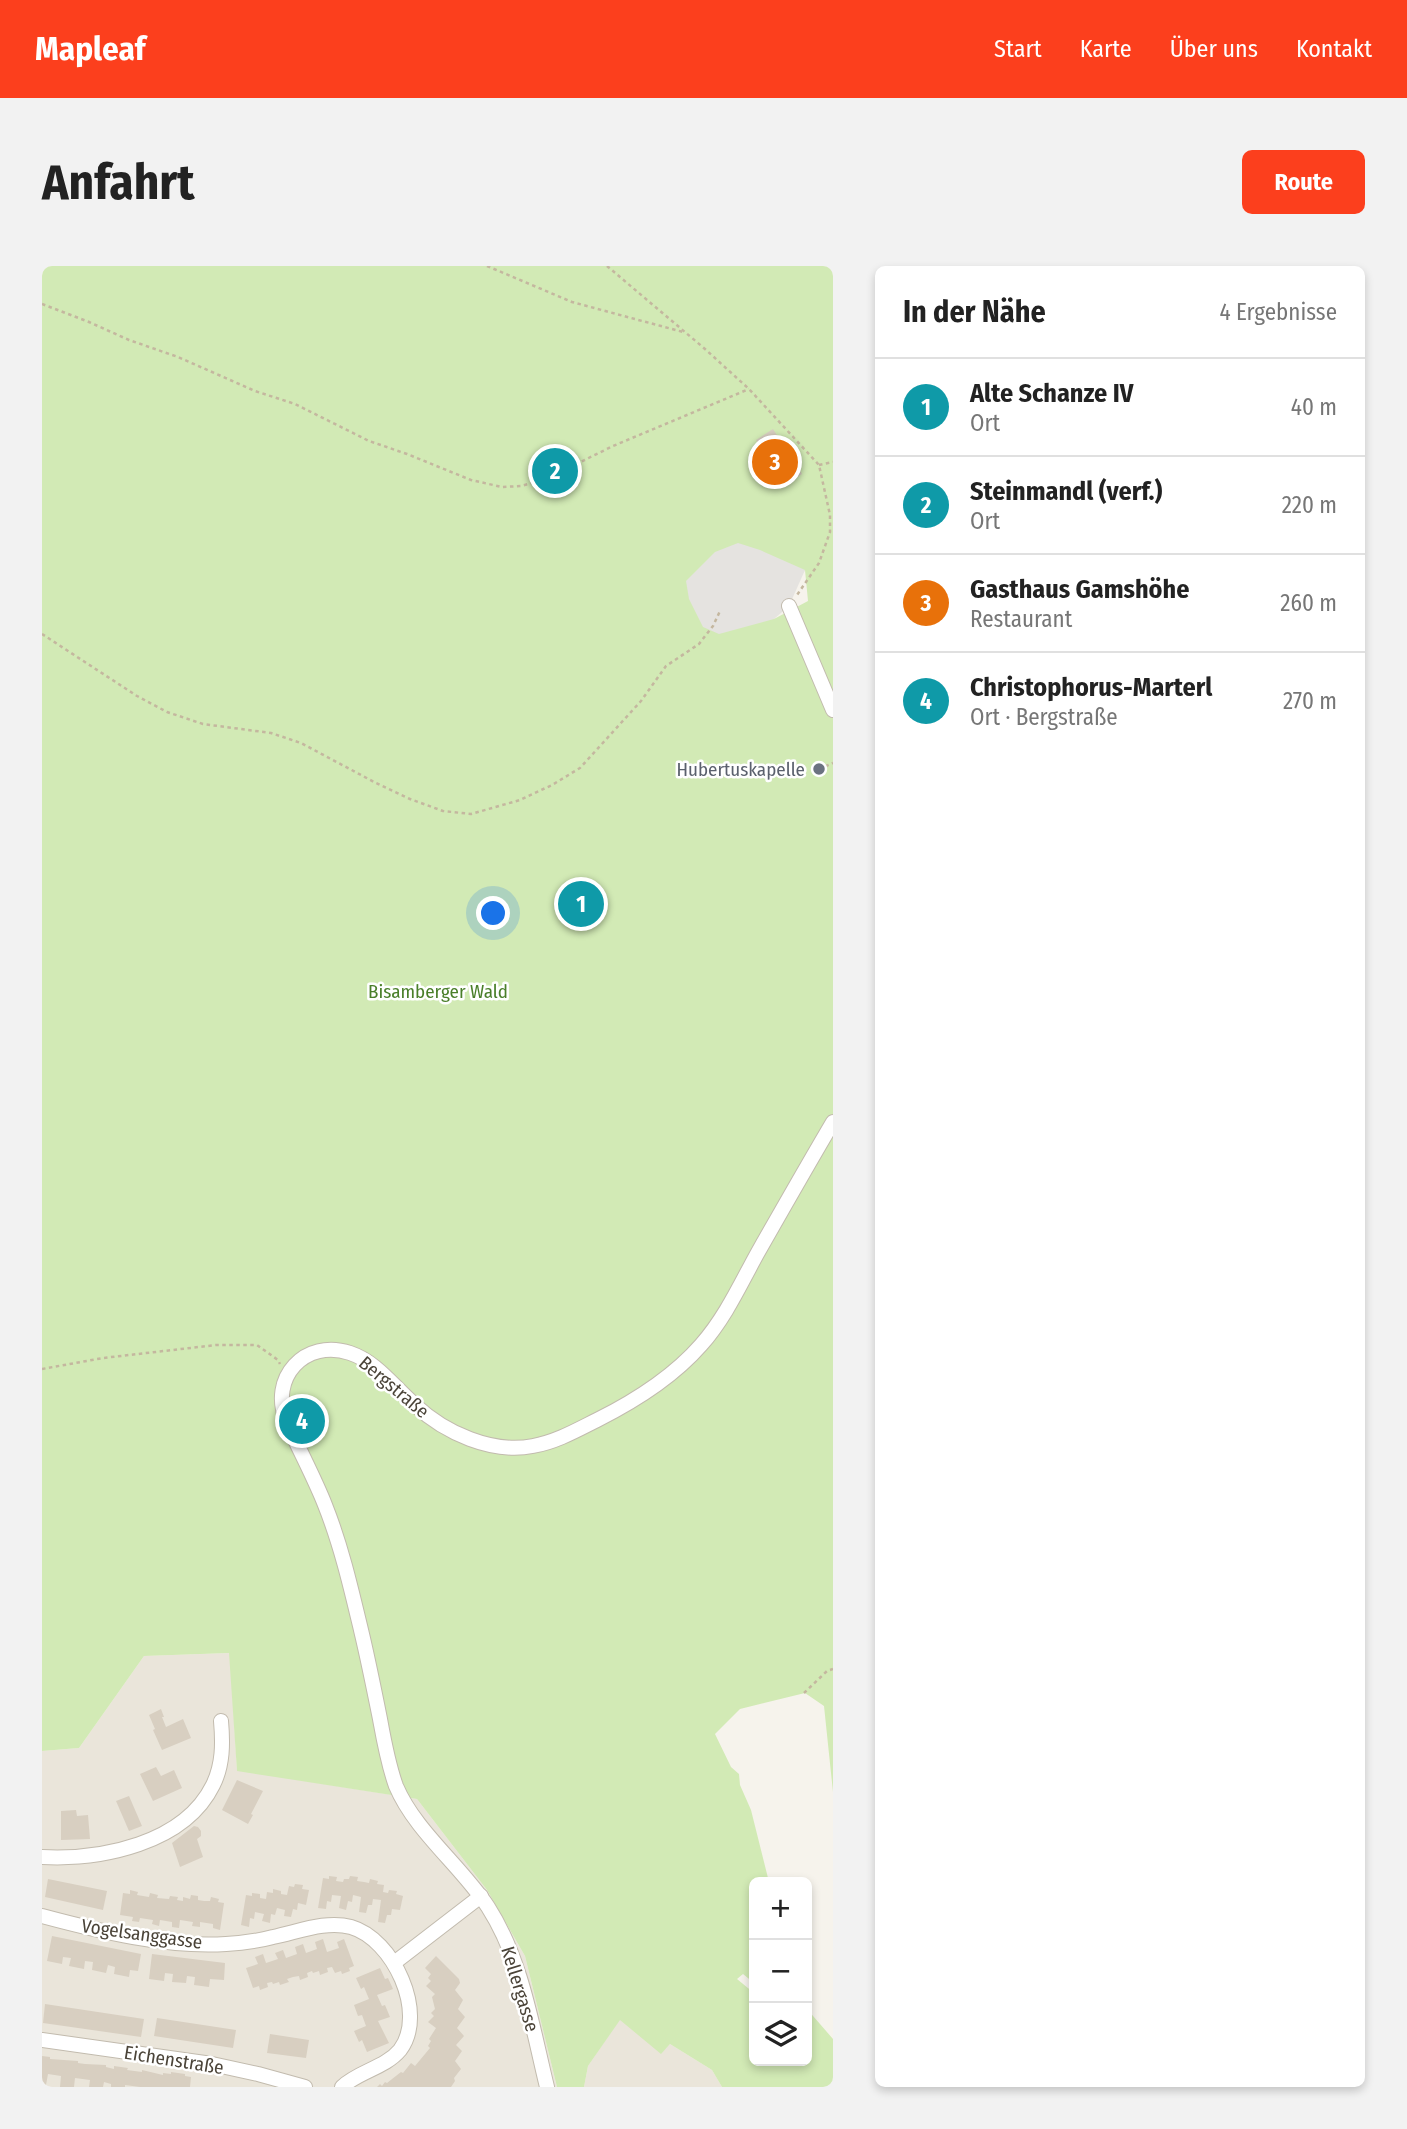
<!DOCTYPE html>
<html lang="de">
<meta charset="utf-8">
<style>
:root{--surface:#fff;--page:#f2f2f2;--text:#222;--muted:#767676;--line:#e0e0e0;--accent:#fc3f1d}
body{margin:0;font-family:"Fira Sans Condensed",sans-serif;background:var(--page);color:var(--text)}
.controls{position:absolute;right:21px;bottom:21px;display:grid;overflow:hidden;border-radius:10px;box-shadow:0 4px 10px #0003}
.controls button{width:63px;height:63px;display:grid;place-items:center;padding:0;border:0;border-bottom:2px solid var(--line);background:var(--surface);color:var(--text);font:35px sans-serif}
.you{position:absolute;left:452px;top:648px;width:24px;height:24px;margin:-18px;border:5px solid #fff;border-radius:50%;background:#1a73e8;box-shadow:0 0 0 10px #1a73e833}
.badge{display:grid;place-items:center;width:46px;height:46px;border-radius:50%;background:var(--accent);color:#fff;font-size:23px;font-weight:700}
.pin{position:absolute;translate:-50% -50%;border:4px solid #fff;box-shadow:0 2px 7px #0006}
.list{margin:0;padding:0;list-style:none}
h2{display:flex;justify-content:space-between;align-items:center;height:91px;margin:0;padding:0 28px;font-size:30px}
h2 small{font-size:23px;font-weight:400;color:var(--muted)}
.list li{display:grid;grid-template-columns:46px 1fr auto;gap:21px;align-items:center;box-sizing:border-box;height:98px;padding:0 28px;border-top:2px solid var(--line)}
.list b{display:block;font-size:26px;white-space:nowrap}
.list p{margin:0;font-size:23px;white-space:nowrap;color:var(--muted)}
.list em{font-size:23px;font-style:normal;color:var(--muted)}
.icon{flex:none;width:38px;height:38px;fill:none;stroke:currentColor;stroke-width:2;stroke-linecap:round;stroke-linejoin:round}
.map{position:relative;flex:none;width:791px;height:1821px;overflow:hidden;border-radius:10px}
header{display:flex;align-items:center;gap:42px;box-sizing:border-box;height:98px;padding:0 35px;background:var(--accent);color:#fff}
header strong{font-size:33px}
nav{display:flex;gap:38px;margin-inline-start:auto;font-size:24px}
.intro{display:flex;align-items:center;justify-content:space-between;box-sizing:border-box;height:168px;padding:0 42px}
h1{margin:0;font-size:49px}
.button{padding:18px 32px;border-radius:10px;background:var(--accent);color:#fff;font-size:24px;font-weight:700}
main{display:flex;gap:42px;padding:0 42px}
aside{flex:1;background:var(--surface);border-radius:10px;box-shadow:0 4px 10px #0003}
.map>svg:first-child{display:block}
.residential{fill:#eae5da}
.green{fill:#d2eab5;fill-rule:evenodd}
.parking{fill:#e5e3e0}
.building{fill:#d8cfc1}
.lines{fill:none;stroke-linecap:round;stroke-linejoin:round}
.street-casing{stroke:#c2bbae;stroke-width:16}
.path{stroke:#c4b79f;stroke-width:2.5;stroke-dasharray:3.5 3.5;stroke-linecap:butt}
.street{stroke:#fff;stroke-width:14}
.worship-dot{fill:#6b7280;stroke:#fff;stroke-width:2.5}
.labels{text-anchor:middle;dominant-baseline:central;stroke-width:5;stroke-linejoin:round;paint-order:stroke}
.worship-label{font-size:19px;fill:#5b616d;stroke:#fff;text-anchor:end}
.park-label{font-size:19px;fill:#4a7f2a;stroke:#fff}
.street-label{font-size:19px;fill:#4b4439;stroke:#fff}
</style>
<header>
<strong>Mapleaf</strong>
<nav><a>Start</a><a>Karte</a><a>Über uns</a><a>Kontakt</a></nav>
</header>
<div class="intro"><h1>Anfahrt</h1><a class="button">Route</a></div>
<main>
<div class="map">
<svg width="791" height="1821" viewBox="0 0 791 1821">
<rect width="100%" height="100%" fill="#f6f3ec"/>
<g class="residential">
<polygon points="188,1387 195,1504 375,1533 445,1624 483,1690 515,1821 0,1821 0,1485 37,1482 102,1390"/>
<polygon points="578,1753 619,1787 628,1778 670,1804 680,1821 542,1821 546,1800"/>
</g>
<path class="green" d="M0,0H791V1526L782,1440L763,1427L698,1443L673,1468L689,1501L697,1508L698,1519L709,1544L727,1616H712V1717L701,1708L695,1713L712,1727V1795H765V1743L791,1773V1821H680L670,1804L628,1778L619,1788L578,1754L546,1800L542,1821H515L483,1690L445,1624L375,1533L195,1505L187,1387L102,1390L37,1482L0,1485V1579ZM763,304L766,335L732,353Z"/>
<polygon class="parking" points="696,277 718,284 763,304 747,340 732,353 677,368 661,361 647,333 644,315 673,286"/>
<g class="building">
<polygon points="731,163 738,174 743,171 753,186 748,189 760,208 743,219 731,200 722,206 712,191 721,185 714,174"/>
<polygon points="119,1443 122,1451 120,1451 124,1461 141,1453 149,1472 120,1484 111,1464 113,1463 107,1449"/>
<polygon points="114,1501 119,1510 132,1504 140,1522 111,1535 98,1508"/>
<polygon points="195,1514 221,1525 209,1548 211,1549 206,1558 180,1544"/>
<polygon points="87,1530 100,1560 87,1565 74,1535"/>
<polygon points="34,1544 35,1550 46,1549 48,1573 19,1574 19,1545"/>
<polygon points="152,1560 156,1561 159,1565 159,1570 155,1573 161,1591 138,1601 130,1577"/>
<polygon points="287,1610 295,1611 294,1615 301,1616 302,1613 307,1613 308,1610 316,1611 315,1615 322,1616 327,1617 328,1613 336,1615 335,1618 342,1619 341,1626 346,1627 347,1624 355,1625 354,1628 361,1630 358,1644 350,1643 349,1649 345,1649 343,1657 336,1656 339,1634 331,1633 330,1639 326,1639 324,1647 317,1646 319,1631 311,1629 310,1636 306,1635 304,1644 297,1642 299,1630 290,1629 289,1636 285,1635 284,1643 276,1642 281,1612 287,1613"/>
<polygon points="6,1613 65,1625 61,1644 3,1631"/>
<polygon points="253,1618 261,1619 260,1623 267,1624 264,1639 256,1637 255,1644 251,1643 249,1651 242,1650 243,1644 235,1642 233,1649 229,1648 228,1657 220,1655 222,1648 213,1646 212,1653 208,1652 207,1661 199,1659 204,1629 210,1630 210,1627 218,1628 218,1632 224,1633 225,1626 231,1627 231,1623 239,1625 239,1628 245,1629 247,1620 252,1621"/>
<polygon points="88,1624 96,1626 95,1629 107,1631 108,1627 116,1629 115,1632 127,1633 128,1630 136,1631 135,1634 141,1635 141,1631 148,1633 149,1629 156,1630 156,1634 162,1635 168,1635 169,1631 177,1633 176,1636 182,1637 178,1664 171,1662 171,1658 158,1656 158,1661 150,1660 151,1656 138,1654 137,1662 130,1661 130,1656 118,1654 117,1660 110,1658 111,1654 98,1652 97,1656 90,1655 91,1651 78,1649 81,1627 88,1628"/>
<polygon points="10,1670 99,1688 96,1705 88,1704 87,1711 72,1708 73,1701 66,1699 64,1707 50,1704 51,1696 43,1695 42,1703 27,1700 29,1692 21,1691 20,1698 5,1695"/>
<polygon points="281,1673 285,1686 297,1682 295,1676 302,1673 312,1700 307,1702 308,1705 300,1708 299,1705 293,1707 290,1701 285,1702 286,1706 278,1709 277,1705 271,1707 270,1705 265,1707 266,1711 258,1714 257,1710 251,1711 245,1713 247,1716 238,1719 237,1716 231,1718 230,1716 225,1717 226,1721 218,1724 217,1720 211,1722 204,1702 216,1698 213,1691 221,1688 224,1697 236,1693 233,1687 241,1684 244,1692 255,1688 253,1681 261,1678 264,1687 275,1683 273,1676"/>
<polygon points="110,1688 183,1697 182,1714 168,1713 167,1721 152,1719 153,1711 145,1710 144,1717 130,1716 131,1708 123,1707 122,1715 107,1713"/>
<polygon points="394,1690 417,1713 418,1717 413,1724 421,1734 416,1743 423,1751 415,1762 422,1770 414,1779 420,1785 413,1795 419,1803 412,1812 413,1815 409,1821 335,1821 338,1818 340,1820 343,1816 345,1817 359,1806 361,1807 369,1797 373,1800 388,1782 386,1780 389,1775 387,1773 394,1762 386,1756 392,1750 389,1747 393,1743 390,1731 393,1728 384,1720 389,1715 386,1712 389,1708 383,1702"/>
<polygon points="338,1702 343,1713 346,1712 351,1723 335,1729 340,1740 343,1739 348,1751 336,1755 347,1777 325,1786 320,1774 317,1776 312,1765 324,1760 320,1749 316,1750 312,1739 327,1733 322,1721 319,1723 314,1712"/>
<polygon points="3,1738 102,1753 99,1771 1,1757"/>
<polygon points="115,1752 194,1764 191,1782 112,1770"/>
<polygon points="228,1768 267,1774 264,1792 225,1787"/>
<polygon points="0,1790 8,1791 8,1793 36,1795 36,1797 43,1798 64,1799 64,1801 72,1803 72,1800 86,1802 85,1804 100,1806 100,1804 121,1809 121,1807 129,1808 129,1806 143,1808 143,1810 149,1811 148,1821 98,1821 83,1819 83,1821 69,1821 69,1818 62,1816 61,1821 47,1821 48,1814 33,1812 32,1821 18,1821 19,1810 6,1808 4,1819 0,1818"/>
</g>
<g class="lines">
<g class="street-casing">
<g id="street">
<polyline points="747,340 791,444"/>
<path d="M0,1591C59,1594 142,1578 171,1519C181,1499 181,1477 179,1455"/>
<path d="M0,1650C56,1665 126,1682 184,1678C200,1677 216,1675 231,1671C256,1666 284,1654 309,1661C351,1673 386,1747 358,1784C343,1802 317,1805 300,1821"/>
<polyline points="352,1697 439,1630"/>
<polyline points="0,1774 170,1798 216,1808 263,1821"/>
<path d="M505,1821C490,1760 480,1694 446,1641C419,1600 373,1565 354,1520C346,1498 342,1475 338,1453C332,1423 326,1393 319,1364C309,1322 299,1279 283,1239C272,1211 257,1184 245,1156C226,1112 263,1072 308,1087C335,1096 352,1121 373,1139C403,1167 450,1188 491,1180C514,1176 535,1164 555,1154C593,1135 631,1111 659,1079C683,1052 698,1019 715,988C740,944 765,900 791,856"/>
</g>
</g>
<g class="path">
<polyline points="445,0 530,36 641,66"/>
<polyline points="565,0 663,83 707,123 777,199 788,249 788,266 777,297 755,329"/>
<polyline points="0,38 47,56 87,74 136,91 213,125 253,138 327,175 365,188 429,214 460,221 479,220 504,213 571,180 707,123"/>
<polyline points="777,199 791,196"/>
<polyline points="0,368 95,430 125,446 161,458 229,467 259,477 334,517 368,533 401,545 429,548 478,534 510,519 538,502 599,435 624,400 657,378 671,360 678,345"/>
<polyline points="777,503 791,497"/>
<polyline points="0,1103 61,1092 174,1079 215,1079 236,1094 238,1098"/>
<polyline points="762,1427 785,1405 791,1403"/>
</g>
<use href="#street" class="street"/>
</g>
<circle class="worship-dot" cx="777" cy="503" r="7"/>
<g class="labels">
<g class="worship-label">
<text x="763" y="503">Hubertuskapelle</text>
</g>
<g class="park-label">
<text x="396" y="725">Bisamberger Wald</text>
</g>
<g class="street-label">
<text transform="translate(352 1121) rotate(40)">Bergstraße</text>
<text transform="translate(100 1668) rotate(8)">Vogelsanggasse</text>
<text transform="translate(478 1723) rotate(73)">Kellergasse</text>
<text transform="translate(132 1794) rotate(9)">Eichenstraße</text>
</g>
</g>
</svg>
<div class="controls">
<button>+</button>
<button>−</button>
<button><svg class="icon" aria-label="layers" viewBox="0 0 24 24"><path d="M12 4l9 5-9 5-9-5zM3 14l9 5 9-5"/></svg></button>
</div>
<div class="you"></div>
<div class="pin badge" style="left:539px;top:638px;background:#0f9aa8">1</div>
<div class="pin badge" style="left:513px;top:205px;background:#0f9aa8">2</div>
<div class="pin badge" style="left:733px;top:196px;background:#e8710a">3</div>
<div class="pin badge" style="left:260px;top:1155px;background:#0f9aa8">4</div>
</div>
<aside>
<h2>In der Nähe<small>4 Ergebnisse</small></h2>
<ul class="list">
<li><span class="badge" style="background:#0f9aa8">1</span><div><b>Alte Schanze IV</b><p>Ort</p></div><em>40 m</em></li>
<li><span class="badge" style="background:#0f9aa8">2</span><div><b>Steinmandl (verf.)</b><p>Ort</p></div><em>220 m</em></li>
<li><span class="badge" style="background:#e8710a">3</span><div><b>Gasthaus Gamshöhe</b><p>Restaurant</p></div><em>260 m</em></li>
<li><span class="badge" style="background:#0f9aa8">4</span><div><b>Christophorus-Marterl</b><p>Ort · Bergstraße</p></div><em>270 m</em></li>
</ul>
</aside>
</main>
